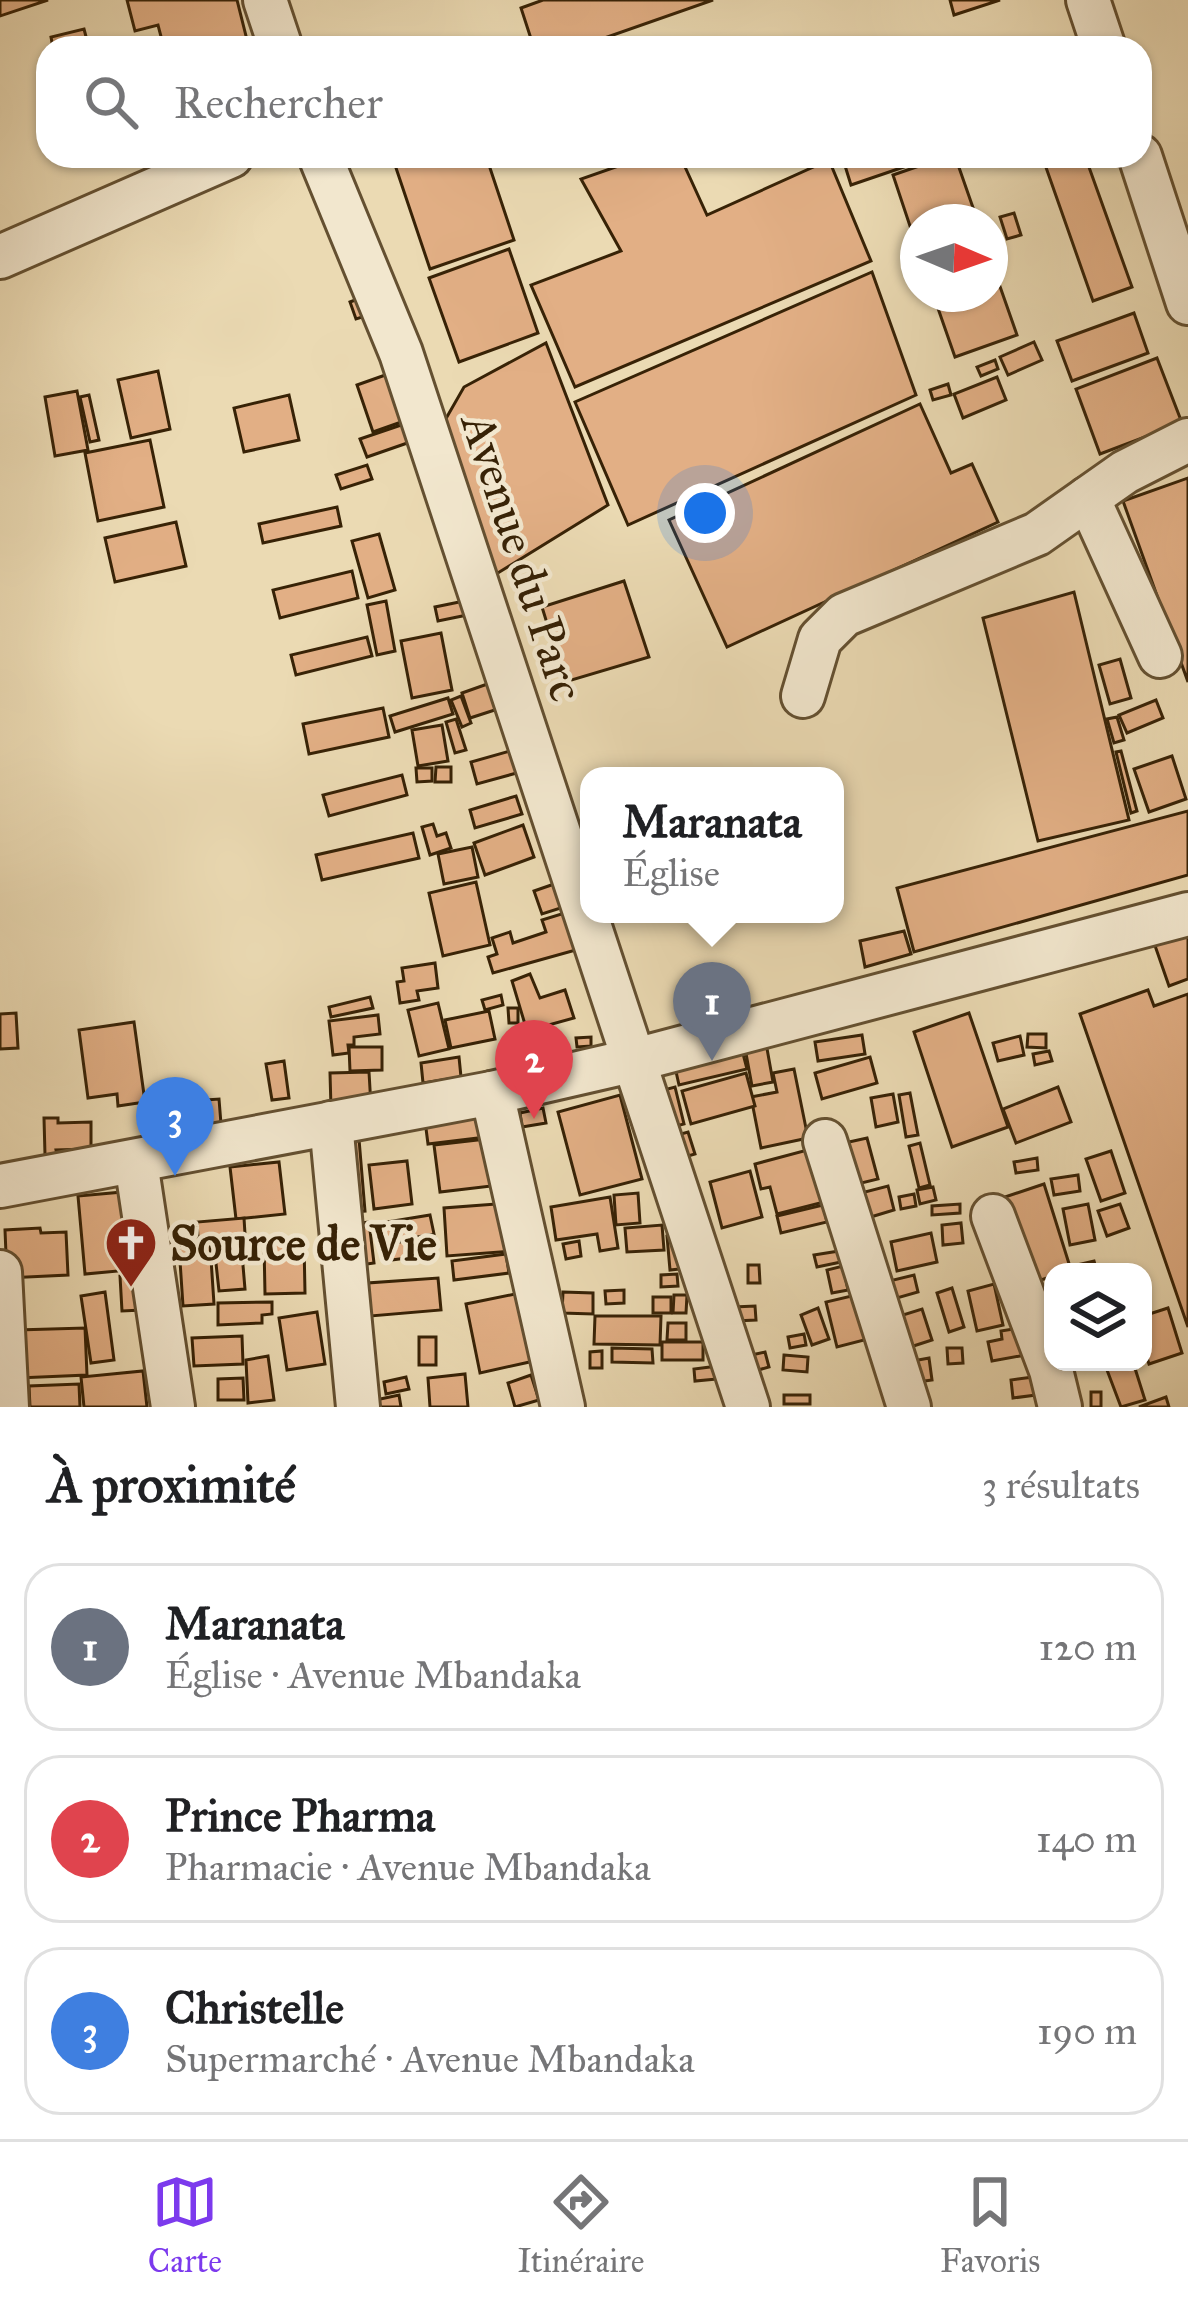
<!DOCTYPE html>
<html lang="fr">
<meta charset="utf-8">
<style>
:root{--surface:#fff;--page:#f2f2f2;--text:#202124;--muted:#757577;--line:#e0e0e0;--accent:#7c3aed}
body{margin:0;font-family:"IM FELL Great Primer",serif;background:var(--page);color:var(--text)}
.controls{position:absolute;right:36px;bottom:36px;display:grid;overflow:hidden;border-radius:24px;box-shadow:0 3px 9px #0004}
.controls button{width:108px;height:108px;display:grid;place-items:center;padding:0;border:0;border-bottom:3px solid var(--line);background:var(--surface);color:var(--text);font:60px sans-serif}
.compass{position:absolute;left:900px;top:204px;width:108px;height:108px;border-radius:50%;background:var(--surface);box-shadow:0 3px 9px #0004;rotate:92deg}
.you{position:absolute;left:705px;top:513px;width:42px;height:42px;margin:-30px;border:9px solid #fff;border-radius:50%;background:#1a73e8;box-shadow:0 0 0 18px #1a73e833}
.badge{display:grid;place-items:center;width:78px;height:78px;border-radius:50%;background:var(--accent);color:#fff;font-size:39px;font-weight:700}
.pin{position:absolute;translate:-50% -99px;filter:drop-shadow(0 3px 6px #0008)}
.pin::after{content:'';position:absolute;top:63px;width:42px;height:36px;background:inherit;clip-path:polygon(0 0,100% 0,50% 100%)}
.popup{position:absolute;left:580px;top:767px;width:264px;height:156px;box-sizing:border-box;display:grid;place-content:center;border-radius:24px;background:var(--surface);filter:drop-shadow(0 3px 9px #0005);font-size:39px;white-space:nowrap;color:var(--muted)}
.popup b{font-size:45px;color:var(--text)}
.popup::after{content:'';position:absolute;left:50%;top:100%;margin-left:-24px;border:24px solid transparent;border-top-color:var(--surface)}
.list{margin:0;padding:0;list-style:none}
h2{display:flex;justify-content:space-between;align-items:center;height:156px;margin:0;padding:0 48px;font-size:51px}
h2 small{font-size:39px;font-weight:400;color:var(--muted)}
.list li{display:grid;grid-template-columns:78px 1fr auto;gap:36px;align-items:center;box-sizing:border-box;height:168px;margin:0 24px 24px;padding:0 24px;border:3px solid var(--line);border-radius:36px}
.list b{display:block;font-size:45px;white-space:nowrap}
.list p{margin:0;font-size:39px;white-space:nowrap;color:var(--muted)}
.list em{font-size:39px;font-style:normal;color:var(--muted)}
.icon{flex:none;width:66px;height:66px;fill:none;stroke:currentColor;stroke-width:2;stroke-linecap:round;stroke-linejoin:round}
.map{position:relative;flex:none;width:1188px;height:1407px;overflow:hidden}
.search{position:absolute;background:var(--surface);box-shadow:0 3px 9px #0004;left:36px;right:36px;top:36px;height:132px;display:flex;align-items:center;gap:30px;box-sizing:border-box;padding:0 42px;border-radius:36px;color:var(--muted);font-size:45px}
.sheet{height:732px;background:var(--surface)}
nav{display:flex;justify-content:space-around;align-items:center;box-sizing:border-box;height:168px;border-top:3px solid var(--line);background:var(--surface);font-size:33px;color:var(--muted)}
nav a{display:grid;justify-items:center;gap:6px}
nav .on{color:var(--accent)}
.map>svg:first-child{display:block}
.building{fill:#e2af85;stroke:#372206;stroke-width:3}
.lines{fill:none;stroke-linecap:round;stroke-linejoin:round}
.minor-casing{stroke:#645031;stroke-width:48}
.minor{stroke:#f2e7ce;stroke-width:42}
.labels{text-anchor:middle;dominant-baseline:central;stroke-width:9;stroke-linejoin:round;paint-order:stroke}
.street-label{font-size:48px;fill:#372206;stroke:#f2e7ce}
.poi-label{font-size:48px;font-weight:bold;fill:#372206;stroke:#f2e7ce;text-anchor:start}
</style>
<div class="map">
<svg width="1188" height="1407" viewBox="0 0 1188 1407">
<rect width="100%" height="100%" fill="#ebdab3"/>
<filter id="stains"><feTurbulence type="fractalNoise" baseFrequency=".00167" numOctaves="4"/><feColorMatrix values="0 0 0 0 .2 0 0 0 0 .09 0 0 0 0 .02 0 0 0 .5 -.17"/></filter>
<radialGradient id="worn" r=".72"><stop offset=".6" stop-color="#630" stop-opacity="0"/><stop offset="1" stop-color="#630" stop-opacity=".3"/></radialGradient>
<g class="building">
<polygon points="0,0 48,0 0,16"/>
<polygon points="127,0 237,0 249,48 164,48 158,25 135,31"/>
<polygon points="543,0 713,0 576,48 534,48 521,8"/>
<polygon points="950,0 1000,0 954,15"/>
<polygon points="84,29 89,48 53,48 51,37"/>
<polygon points="392,156 486,156 514,240 430,269"/>
<polygon points="647,156 680,156 707,215 829,160 871,261 575,387 531,285 621,251 581,179"/>
<polygon points="842,156 936,156 851,185"/>
<polygon points="948,156 955,156 978,222 918,222 918,250 893,175"/>
<polygon points="1042,156 1085,156 1132,287 1093,301"/>
<polygon points="1014,213 1021,235 1007,239 1000,217"/>
<polygon points="509,249 538,333 459,362 429,278"/>
<polygon points="990,258 1017,335 955,357 933,294 990,294"/>
<polygon points="872,272 916,395 628,525 575,402"/>
<polygon points="363,297 369,315 356,319 350,302"/>
<polygon points="1134,313 1148,353 1072,381 1057,341"/>
<polygon points="1034,342 1042,360 1008,375 1000,357"/>
<polygon points="546,343 608,505 488,579 440,429 464,387"/>
<polygon points="1157,358 1182,423 1100,454 1076,389"/>
<polygon points="995,360 998,369 981,376 977,367"/>
<polygon points="158,371 170,429 131,438 118,380"/>
<polygon points="391,373 407,420 373,432 357,385"/>
<polygon points="997,377 1006,400 963,418 954,394"/>
<polygon points="948,384 951,395 933,400 930,390"/>
<polygon points="77,391 88,450 55,456 45,397"/>
<polygon points="89,395 99,440 90,442 80,397"/>
<polygon points="289,395 299,440 244,452 234,408"/>
<polygon points="920,404 951,473 972,464 998,522 727,647 669,520"/>
<polygon points="410,422 416,440 367,457 360,439"/>
<polygon points="150,440 164,507 98,521 85,453"/>
<polygon points="367,465 372,479 341,489 336,475"/>
<polygon points="1188,478 1188,682 1123,501"/>
<polygon points="337,507 341,526 263,543 259,524"/>
<polygon points="176,522 186,566 115,582 105,538"/>
<polygon points="379,534 395,590 368,598 352,541"/>
<polygon points="352,571 358,598 280,618 273,590"/>
<polygon points="624,581 649,657 565,682 542,607"/>
<polygon points="1074,592 1129,820 1038,841 983,618"/>
<polygon points="386,601 395,651 377,655 367,605"/>
<polygon points="464,601 467,615 438,621 435,607"/>
<polygon points="441,633 452,690 412,698 401,641"/>
<polygon points="367,637 372,656 296,675 291,655"/>
<polygon points="1120,659 1131,698 1110,704 1099,665"/>
<polygon points="493,682 501,708 470,718 462,693"/>
<polygon points="461,696 471,723 462,727 451,700"/>
<polygon points="448,698 453,714 395,732 390,716"/>
<polygon points="1156,700 1163,718 1127,733 1119,715"/>
<polygon points="383,708 389,737 309,754 303,724"/>
<polygon points="1117,717 1124,740 1114,743 1107,719"/>
<polygon points="456,719 466,750 455,753 446,722"/>
<polygon points="442,725 448,761 418,766 412,730"/>
<polygon points="517,749 524,771 477,784 471,762"/>
<polygon points="1121,751 1137,811 1131,813 1116,752"/>
<polygon points="1172,756 1186,799 1149,812 1134,769"/>
<polygon points="436,767 451,767 451,782 435,782"/>
<polygon points="416,768 432,768 432,781 417,782"/>
<polygon points="402,775 407,795 329,816 323,795"/>
<polygon points="516,796 522,814 475,828 470,810"/>
<polygon points="1188,811 1188,875 914,952 897,888"/>
<polygon points="433,824 437,836 446,833 451,848 430,855 422,827"/>
<polygon points="523,825 534,857 485,875 474,843"/>
<polygon points="413,833 419,858 322,880 316,855"/>
<polygon points="472,847 478,877 444,884 438,854"/>
<polygon points="476,882 490,945 443,956 429,893"/>
<polygon points="560,882 567,906 542,914 534,891"/>
<polygon points="571,911 583,948 493,973 488,957 497,954 492,938 510,932 513,943 546,932 542,920"/>
<polygon points="1188,925 1188,979 1169,986 1152,937"/>
<polygon points="904,931 911,954 865,967 860,941"/>
<polygon points="435,963 438,988 417,991 419,1000 400,1003 397,982 404,981 402,968"/>
<polygon points="530,974 540,998 565,990 574,1018 527,1031 512,981"/>
<polygon points="1148,990 1154,1006 1188,994 1188,1327 1080,1014"/>
<polygon points="501,995 503,1005 485,1010 482,1000"/>
<polygon points="370,997 373,1008 331,1017 329,1007"/>
<polygon points="438,1003 449,1049 419,1056 408,1010"/>
<polygon points="508,1008 518,1008 518,1023 509,1023"/>
<polygon points="489,1011 495,1039 451,1048 445,1020"/>
<polygon points="16,1013 18,1048 0,1049 0,1014"/>
<polygon points="969,1013 1008,1127 952,1147 914,1032"/>
<polygon points="378,1015 380,1034 354,1037 354,1045 348,1045 349,1053 333,1055 329,1021"/>
<polygon points="134,1022 145,1102 118,1106 117,1094 88,1098 79,1030"/>
<polygon points="1028,1034 1046,1034 1046,1048 1027,1047"/>
<polygon points="862,1035 865,1054 818,1061 815,1042"/>
<polygon points="1020,1036 1024,1055 998,1061 993,1043"/>
<polygon points="591,1037 591,1046 577,1047 576,1038"/>
<polygon points="740,1042 747,1069 679,1085 673,1058"/>
<polygon points="766,1043 773,1082 752,1086 745,1048"/>
<polygon points="349,1047 382,1047 382,1070 350,1071"/>
<polygon points="1049,1051 1052,1061 1035,1065 1033,1054"/>
<polygon points="459,1057 461,1077 423,1083 421,1063"/>
<polygon points="870,1057 877,1083 822,1099 815,1073"/>
<polygon points="284,1061 289,1098 272,1100 266,1064"/>
<polygon points="794,1069 808,1138 761,1148 751,1097 777,1092 773,1073"/>
<polygon points="369,1072 371,1106 331,1108 330,1073"/>
<polygon points="746,1073 755,1106 691,1124 682,1091"/>
<polygon points="675,1087 684,1124 669,1128 660,1091"/>
<polygon points="1058,1087 1071,1122 1016,1143 1003,1109"/>
<polygon points="910,1093 918,1135 906,1137 899,1095"/>
<polygon points="893,1094 898,1122 876,1127 871,1098"/>
<polygon points="620,1095 642,1179 580,1195 558,1112"/>
<polygon points="219,1099 221,1124 195,1126 192,1101"/>
<polygon points="482,1105 486,1137 428,1144 424,1113"/>
<polygon points="543,1108 546,1123 522,1127 520,1113"/>
<polygon points="44,1118 58,1118 58,1123 91,1122 91,1149 56,1150 57,1155 45,1155"/>
<polygon points="688,1132 695,1154 678,1159 670,1137"/>
<polygon points="495,1138 500,1185 440,1192 434,1145"/>
<polygon points="867,1138 878,1179 841,1188 831,1146"/>
<polygon points="359,1139 365,1211 340,1213 333,1141"/>
<polygon points="920,1143 930,1185 919,1188 909,1146"/>
<polygon points="811,1149 824,1202 777,1214 770,1187 761,1189 755,1164"/>
<polygon points="1111,1151 1125,1193 1101,1201 1086,1159"/>
<polygon points="1037,1158 1038,1170 1016,1173 1014,1162"/>
<polygon points="407,1161 412,1204 374,1209 369,1165"/>
<polygon points="279,1162 285,1214 236,1219 230,1167"/>
<polygon points="750,1171 762,1217 722,1228 710,1182"/>
<polygon points="1078,1175 1080,1191 1054,1195 1051,1179"/>
<polygon points="1044,1184 1071,1270 1053,1272 1053,1276 1026,1285 999,1199"/>
<polygon points="888,1186 894,1210 864,1219 857,1194"/>
<polygon points="933,1187 936,1200 920,1204 917,1190"/>
<polygon points="123,1192 129,1270 85,1274 78,1196"/>
<polygon points="638,1193 640,1223 616,1225 614,1195"/>
<polygon points="914,1194 916,1206 901,1209 899,1197"/>
<polygon points="610,1197 618,1248 600,1251 597,1234 556,1240 551,1207"/>
<polygon points="509,1203 512,1251 447,1256 444,1208"/>
<polygon points="960,1204 960,1213 932,1215 932,1206"/>
<polygon points="1088,1204 1095,1240 1070,1245 1063,1209"/>
<polygon points="1120,1204 1129,1228 1107,1236 1098,1211"/>
<polygon points="823,1205 827,1222 781,1233 777,1216"/>
<polygon points="430,1215 434,1234 379,1244 375,1224"/>
<polygon points="244,1218 245,1234 198,1237 197,1222"/>
<polygon points="369,1222 374,1263 353,1266 348,1225"/>
<polygon points="961,1223 963,1243 943,1245 942,1225"/>
<polygon points="662,1225 664,1250 627,1252 625,1228"/>
<polygon points="40,1228 41,1233 66,1232 68,1275 7,1278 5,1230"/>
<polygon points="931,1233 937,1262 897,1271 891,1242"/>
<polygon points="685,1234 689,1268 670,1270 667,1236"/>
<polygon points="435,1238 437,1254 384,1261 382,1244"/>
<polygon points="579,1241 581,1256 566,1259 563,1244"/>
<polygon points="241,1242 245,1289 219,1291 214,1245"/>
<polygon points="304,1243 305,1293 265,1294 264,1244"/>
<polygon points="210,1244 214,1304 183,1306 179,1246"/>
<polygon points="839,1251 841,1262 817,1267 814,1255"/>
<polygon points="506,1254 509,1273 454,1280 452,1261"/>
<polygon points="1094,1261 1097,1272 1074,1272 1073,1266"/>
<polygon points="748,1265 759,1265 760,1283 748,1283"/>
<polygon points="843,1266 848,1290 832,1293 827,1270"/>
<polygon points="139,1274 142,1310 122,1311 120,1276"/>
<polygon points="677,1274 678,1286 661,1287 661,1275"/>
<polygon points="914,1275 918,1292 890,1300 885,1282"/>
<polygon points="438,1278 441,1310 371,1316 368,1283"/>
<polygon points="994,1284 1003,1325 977,1331 968,1291"/>
<polygon points="952,1288 964,1327 949,1332 937,1293"/>
<polygon points="624,1290 624,1303 606,1304 605,1291"/>
<polygon points="105,1292 114,1360 91,1363 81,1296"/>
<polygon points="563,1292 593,1293 593,1314 562,1313"/>
<polygon points="520,1293 534,1361 480,1373 466,1304"/>
<polygon points="860,1294 872,1338 837,1347 826,1302"/>
<polygon points="674,1295 687,1295 686,1313 673,1313"/>
<rect x="653" y="1297" width="18" height="16"/>
<polygon points="272,1302 272,1314 262,1315 262,1323 218,1325 218,1303"/>
<polygon points="755,1306 756,1320 735,1321 734,1307"/>
<polygon points="818,1308 829,1339 812,1345 801,1315"/>
<polygon points="1168,1308 1182,1353 1149,1364 1143,1345 1148,1341 1143,1316"/>
<polygon points="922,1309 932,1340 898,1351 890,1319"/>
<polygon points="317,1312 325,1364 287,1370 279,1318"/>
<polygon points="595,1316 661,1316 660,1345 594,1344"/>
<polygon points="668,1323 686,1323 686,1340 667,1340"/>
<polygon points="1026,1327 1031,1354 992,1361 988,1342 1002,1339 1001,1331"/>
<polygon points="85,1328 87,1375 18,1378 17,1330"/>
<polygon points="804,1334 806,1345 790,1348 788,1337"/>
<polygon points="242,1336 243,1364 194,1366 192,1338"/>
<rect x="419" y="1337" width="17" height="28"/>
<rect x="662" y="1342" width="41" height="18"/>
<polygon points="612,1348 652,1349 653,1363 612,1362"/>
<polygon points="947,1348 962,1348 963,1363 948,1364"/>
<polygon points="602,1351 602,1368 590,1368 590,1352"/>
<polygon points="765,1352 769,1367 751,1372 747,1356"/>
<polygon points="784,1355 808,1357 807,1372 783,1370"/>
<polygon points="268,1356 274,1400 248,1403 246,1360"/>
<polygon points="929,1358 932,1380 917,1382 913,1361"/>
<polygon points="1133,1362 1145,1400 1121,1407 1107,1370"/>
<polygon points="726,1365 728,1378 695,1381 694,1369"/>
<polygon points="143,1371 147,1407 84,1407 81,1377"/>
<polygon points="465,1374 468,1407 430,1407 428,1378"/>
<polygon points="531,1375 539,1400 515,1407 508,1383"/>
<polygon points="1041,1376 1044,1394 1013,1398 1011,1380"/>
<polygon points="406,1377 409,1389 386,1394 384,1382"/>
<polygon points="243,1378 244,1400 218,1400 218,1379"/>
<polygon points="79,1384 80,1407 30,1407 29,1386"/>
<rect x="1091" y="1392" width="10" height="15"/>
<polygon points="399,1395 401,1407 372,1407 371,1401"/>
<rect x="784" y="1395" width="26" height="9"/>
<polygon points="1166,1397 1169,1407 1139,1407"/>
</g>
<g class="lines">
<g class="minor-casing">
<g id="minor">
<polyline points="265,0 281,48"/>
<polyline points="1088,0 1104,48"/>
<polyline points="320,156 401,353 748,1407"/>
<polyline points="1140,156 1188,303"/>
<polyline points="0,257 231,156"/>
<polyline points="1088,498 1160,656"/>
<polyline points="803,696 820,639 844,615 1037,534 1125,472 1188,440"/>
<polyline points="492,1093 563,1407"/>
<polyline points="331,1123 358,1407"/>
<polyline points="825,1141 909,1407"/>
<polyline points="136,1162 173,1407"/>
<polyline points="0,1186 492,1093 635,1060 1188,914"/>
<polyline points="993,1216 1051,1370 1060,1407"/>
<polyline points="0,1272 7,1407"/>
</g>
</g>
<use href="#minor" class="minor"/>
</g>
<defs>
<g id="church-pin" transform="scale(2.7)"><path d="M0 17L-7.5 6A9.5 9.5 0 1 1 7.5 6Z" fill="#8f2418" stroke="#f2e7ce"/><path d="M-1.2-6h2.4v3.5h3.3v2.4h-3.3V6h-2.4V-.1h-3.3v-2.4h3.3Z" fill="#fff"/></g>
</defs>
<g fill-rule="evenodd">
<use href="#church-pin" x="131" y="1243"/>
</g>
<g class="labels">
<g class="street-label">
<text transform="translate(523 557) rotate(72)">Avenue du Parc</text>
</g>
<g class="poi-label">
<text x="170" y="1243">Source de Vie</text>
</g>
</g>
<rect width="100%" height="100%" filter="url(#stains)"/>
<rect width="100%" height="100%" fill="url(#worn)"/>
</svg>
<div class="controls">
<button><svg class="icon" aria-label="layers" viewBox="0 0 24 24"><path d="M12 4l9 5-9 5-9-5zM3 14l9 5 9-5"/></svg></button>
</div>
<svg class="compass" viewBox="-18 -18 36 36"><path d="M0-13l5 13h-10z" fill="#e53935"/><path d="M0 13l5-13h-10z" fill="#757577"/></svg>
<div class="you"></div>
<div class="pin badge" style="left:712px;top:1061px;background:#6b7280">1</div>
<div class="popup"><b>Maranata</b>Église</div>
<div class="pin badge" style="left:534px;top:1119px;background:#e0444e">2</div>
<div class="pin badge" style="left:175px;top:1176px;background:#3f7fe0">3</div>
<div class="search"><svg class="icon" aria-label="search" viewBox="0 0 24 24"><circle cx="10" cy="10" r="6"/><path d="M15 15l6 6"/></svg>Rechercher</div>
</div>
<section class="sheet">
<h2>À proximité<small>3 résultats</small></h2>
<ul class="list">
<li><span class="badge" style="background:#6b7280">1</span><div><b>Maranata</b><p>Église · Avenue Mbandaka</p></div><em>120 m</em></li>
<li><span class="badge" style="background:#e0444e">2</span><div><b>Prince Pharma</b><p>Pharmacie · Avenue Mbandaka</p></div><em>140 m</em></li>
<li><span class="badge" style="background:#3f7fe0">3</span><div><b>Christelle</b><p>Supermarché · Avenue Mbandaka</p></div><em>190 m</em></li>
</ul>
</section>
<nav>
<a class="on"><svg class="icon" aria-label="map" viewBox="0 0 24 24"><path d="M3 6l6-2 6 2 6-2v14l-6 2-6-2-6 2zM9 4v14M15 6v14"/></svg>Carte</a>
<a><svg class="icon" aria-label="directions" viewBox="0 0 24 24"><path d="M12 3l9 9-9 9-9-9zM9 14v-3h6M13 9l2 2-2 2"/></svg>Itinéraire</a>
<a><svg class="icon" aria-label="saved" viewBox="0 0 24 24"><path d="M7 4h10v16l-5-4-5 4z"/></svg>Favoris</a>
</nav>
